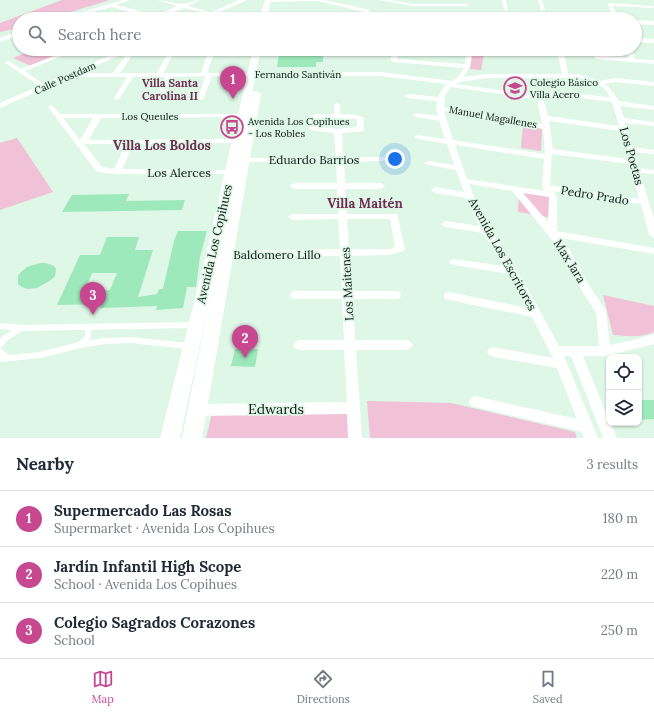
<!DOCTYPE html>
<meta charset="utf-8">
<style>
:root{--surface:#fff;--page:#f6f6f7;--text:#1f2937;--muted:#747a83;--line:#e0e1e3;--accent:#c84791}
body{margin:0;font-family:Lora,serif;background:var(--page);color:var(--text)}
.controls{position:absolute;right:12px;bottom:12px;display:grid;overflow:hidden;border-radius:8px;box-shadow:0 1px 3px #0004}
.controls button{width:36px;height:36px;display:grid;place-items:center;padding:0;border:0;border-bottom:1px solid var(--line);background:var(--surface);color:var(--text);font:20px sans-serif}
.you{position:absolute;left:395px;top:159px;width:14px;height:14px;margin:-10px;border:3px solid #fff;border-radius:50%;background:#1a73e8;box-shadow:0 0 0 6px #1a73e833}
.badge{display:grid;place-items:center;width:26px;height:26px;border-radius:50%;background:var(--accent);color:#fff;font-size:13px;font-weight:700}
.pin{position:absolute;translate:-50% -33px;filter:drop-shadow(0 1px 2px #0008)}
.pin::after{content:'';position:absolute;top:21px;width:14px;height:12px;background:inherit;clip-path:polygon(0 0,100% 0,50% 100%)}
.list{margin:0;padding:0;list-style:none}
h2{display:flex;justify-content:space-between;align-items:center;height:52px;margin:0;padding:0 16px;font-size:17px}
h2 small{font-size:13px;font-weight:400;color:var(--muted)}
.list li{display:grid;grid-template-columns:26px 1fr auto;gap:12px;align-items:center;box-sizing:border-box;height:56px;padding:0 16px;border-top:1px solid var(--line)}
.list b{display:block;font-size:15px;white-space:nowrap}
.list p{margin:0;font-size:13px;white-space:nowrap;color:var(--muted)}
.list em{font-size:13px;font-style:normal;color:var(--muted)}
.icon{flex:none;width:22px;height:22px;fill:none;stroke:currentColor;stroke-width:2;stroke-linecap:round;stroke-linejoin:round}
.map{position:relative;flex:none;width:654px;height:438px;overflow:hidden}
.search{position:absolute;background:var(--surface);box-shadow:0 1px 3px #0004;left:12px;right:12px;top:12px;height:44px;display:flex;align-items:center;gap:10px;box-sizing:border-box;padding:0 14px;border-radius:22px;color:var(--muted);font-size:15px}
.sheet{height:220px;background:var(--surface)}
nav{display:flex;justify-content:space-around;align-items:center;box-sizing:border-box;height:56px;border-top:1px solid var(--line);background:var(--surface);font-size:11px;color:var(--muted)}
nav a{display:grid;justify-items:center;gap:2px}
nav .on{color:var(--accent)}
.map>svg:first-child{display:block}
.green{fill:#f0c1d7}
.building{fill:#9de9bb;fill-rule:evenodd}
.lines{fill:none;stroke-linecap:round;stroke-linejoin:round}
.service{stroke:#fff;stroke-width:6}
.minor{fill:#fff;fill-rule:evenodd}
.tertiary{fill:#fff;fill-rule:evenodd}
.secondary{fill:#fff;fill-rule:evenodd}
.labels{text-anchor:middle;dominant-baseline:central;stroke-width:3.5;stroke-linejoin:round;paint-order:stroke}
.far-street-label{font-size:10px;fill:#0e1611;stroke:#def7e7}
.far-poi-label{font-size:10px;fill:#0e1611;stroke:#def7e7;text-anchor:start}
.far-neighbourhood-label{font-size:11px;font-weight:bold;fill:#6d2e51;stroke:#def7e7}
.street-label{font-size:12px;fill:#0e1611;stroke:#def7e7}
.neighbourhood-label{font-size:13px;font-weight:bold;fill:#6d2e51;stroke:#def7e7}
.near-street-label{font-size:14px;fill:#0e1611;stroke:#def7e7}
</style>
<div class="map">
<svg width="654" height="438" viewBox="0 0 654 438">
<rect width="100%" height="100%" fill="#def7e7"/>
<g class="green">
<polygon points="62,0 110,0 47,19 19,19 19,28 0,32 0,23"/>
<polygon points="50,49 62,52 31,66 13,58 28,52 38,54"/>
<polygon points="473,51 484,53 481,70 470,69"/>
<polygon points="523,125 542,128 541,151 521,148"/>
<polygon points="17,138 53,192 0,210 0,143"/>
<polygon points="519,191 553,197 554,218 518,212"/>
<path d="M603,295L654,306V332C641,338 626,336 613,335Z"/>
<polygon points="367,401 451,403 575,432 577,438 370,438"/>
<polygon points="214,405 358,405 361,438 206,438"/>
</g>
<g class="building">
<polygon points="280,49 320,49 320,51 323,51 323,62 316,62 316,67 277,67"/>
<polygon points="129,194 126,201 185,200 182,210 62,212 72,195"/>
<path d="M178,231H207L200,257L196,287H187L183,308L156,310L157,306L100,308L102,304L57,305L80,255H100L107,237H139L135,250H153L138,297L157,294L159,289H163L174,241ZM92,273H117L110,290L84,292Z"/>
<polygon points="40,263 46,263 54,266 56,269 55,276 51,280 37,288 27,289 22,287 18,284 18,276 21,272 27,267"/>
<polygon points="235,349 258,349 255,367 231,366"/>
<polygon points="639,400 654,400 654,419 639,420"/>
</g>
<g class="lines">
<g class="service">
<polyline points="0,326 21,328 194,325"/>
<polyline points="81,344 88,337 88,327"/>
<polyline points="0,345 4,339 21,328"/>
<polyline points="0,352 8,358"/>
<polyline points="0,359 40,355 80,345 104,341 130,340 188,346"/>
</g>
<g class="minor">
<path d="M123,0H130L116,5L156,15L178,6L157,0C165,0 173,4 182,4C188,4 194,0 200,0L188,6L214,13L212,14L184,8L155,19H148L151,17L134,13L118,19H110L128,11L111,7L88,13L110,19C99,19 87,14 78,15C70,15 64,19 55,19L76,12H82Z"/>
<polygon points="266,0 324,0 370,10 371,13 369,14 264,15 262,14 262,13 364,12 318,1 268,2 266,2"/>
<polygon points="379,0 390,0 413,4 467,4 469,5 467,6 413,6"/>
<polygon points="502,0 506,0 508,11 504,10"/>
<polygon points="538,0 542,0 545,10 541,10"/>
<polygon points="608,3 653,6 654,8 613,6 619,19 613,19"/>
<polygon points="393,13 485,16 525,16 532,14 559,19 532,18 527,19 395,17 394,19 388,19"/>
<polygon points="585,16 601,17 604,19 583,19 583,17"/>
<polygon points="635,20 654,21 654,25 635,24"/>
<polygon points="19,31 19,35 0,42 0,38"/>
<polygon points="635,38 654,39 654,43 635,42"/>
<polygon points="71,49 79,49 25,71 46,86 47,87 44,89 4,62 9,61 21,69"/>
<path d="M127,49H131L133,54L120,73H157L170,49H176L163,73H201L209,49H258V51L256,52L214,53L207,73L380,72L452,81L459,76L464,68L393,62L390,60L395,49H401L397,59L465,64L466,49L526,50L558,52L557,49H563L568,74H579L600,81L615,78L654,82V86L615,82L605,84L609,87L619,101L654,106V110L620,106L624,118L654,122V126L625,123L632,147L654,150V154L634,152L639,168L654,170V174L640,173L654,219V238L649,235L641,204L553,191L557,197V231L654,248V254L561,238L569,249L592,290L606,311L610,345L630,341L654,334V344L605,356H583L609,420V423H610L617,438H603L571,356H564L598,438H584L582,432L471,406L469,402L471,398L475,396L577,419L557,368L493,357L489,355L487,352L489,349L493,347L553,358L532,317L449,300L445,299L444,296L445,293L449,292L527,308L509,274L454,265L451,264L449,262L451,260L454,259L504,266L483,233L446,227L441,224L446,221L479,226L466,198L435,193L431,190L435,187L464,192L456,170L428,165L424,163L428,161L454,165L447,144L418,139L414,137L418,135L445,139L439,121L416,117L413,115L416,113L438,116L436,108L437,101L408,98L405,96L408,94L438,97L443,88L447,84L380,76H212L204,98L201,100L198,98L205,76L172,77L162,98L159,100L156,98L166,77H133L120,98L117,100L114,98L127,77H70L67,75L70,73H113L127,54ZM472,52L558,56L562,74H487L464,77L470,66ZM487,78H578L598,84L605,89L610,97C595,96 551,88 539,95L456,84L460,82ZM451,87L537,99L542,124L444,107L445,96ZM546,96L573,97L612,102L619,126L548,116L543,98ZM444,111L543,129L545,154L453,140ZM549,121L620,131L628,159L553,149ZM455,145L544,159L542,187L545,191L467,179ZM552,154L630,164L639,199L550,185ZM469,184L512,191L562,252L584,295L596,312L599,346H559C545,320 532,296 516,270C500,242 480,216 469,184ZM523,193L549,197L548,222Z"/>
<polygon points="626,49 632,49 635,59 654,60 654,64 597,59 594,57 597,55 629,58"/>
<path d="M337,103L340,105V114L358,115L364,118V131L342,133L343,157H384L388,159L384,161L344,162L345,183H381L385,186L381,189H345L347,214H397L405,249L403,251L390,255L350,256L352,291H396L400,292L401,295L400,298L396,299H353L355,340H407L411,342L413,345L411,348L407,350H356L362,438H348L347,414L198,416L193,414L192,410L193,406L198,404L347,402L344,350H299L295,348L293,345L295,342L299,340H344L342,299H295L291,298L290,295L291,292L295,291H342L340,256L223,257L218,254L223,251L340,249L338,219L292,220L288,217L292,214H338L337,189H294L290,186L294,183H337L336,162H244L240,160L244,158L336,157L334,133L310,130L309,117L316,114H334V105ZM317,118L357,119V127L338,129L317,127ZM347,219H390L395,247L390,249H349Z"/>
<path d="M51,105L53,106L60,114H245L246,115L243,117L101,118L89,140L237,139H240V143L134,144L122,169L237,170L241,172L237,174H116L104,173L96,171L48,107ZM63,118H93L80,140ZM84,144H126L114,169L102,167Z"/>
</g>
<g class="tertiary">
<polygon points="239,0 247,0 204,19 196,19"/>
<polygon points="125,49 134,49 0,108 0,103"/>
</g>
<g class="secondary">
<polygon points="265,0 271,0 267,19 259,19"/>
<polygon points="253,49 261,49 252,92 256,91 261,94 202,438 182,438 211,293 180,438 160,438 206,254"/>
</g>
</g>
<defs>
<g id="school-ring" transform="scale(1.15)"><circle r="9.5" fill="#def7e7" stroke="#c84791" stroke-width="1.5"/><path d="M0-5L7-2L0 1L-7-2ZM-4 1L0 2.5L4 1V4Q0 6-4 4Z" fill="#c84791"/></g>
<g id="bus-ring" transform="scale(1.15)"><circle r="9.5" fill="#def7e7" stroke="#c84791" stroke-width="1.5"/><path d="M-5-6H5V4H4V6H2V4H-2V6H-4V4H-5ZM-3.5-4V0h7V-4ZM-3.5 1.2v1.5H-2V1.2ZM2 1.2v1.5H3.5V1.2Z" fill="#c84791"/></g>
</defs>
<g fill-rule="evenodd">
<use href="#school-ring" x="515" y="88"/>
<use href="#bus-ring" x="232" y="127"/>
</g>
<g class="labels">
<g class="far-street-label">
<text x="298" y="74">Fernando Santiván</text>
<text transform="translate(65 78) rotate(-24)">Calle Postdam</text>
<text x="150" y="116">Los Queules</text>
<text transform="translate(493 117) rotate(10)">Manuel Magallenes</text>
</g>
<g class="far-poi-label">
<text x="530" y="82">Colegio Básico<tspan x="530" dy="12">Villa Acero</tspan></text>
<text x="248" y="121">Avenida Los Copihues<tspan x="248" dy="12">- Los Robles</tspan></text>
</g>
<g class="far-neighbourhood-label">
<text x="170" y="83">Villa Santa<tspan x="170" dy="13">Carolina II</tspan></text>
</g>
<g class="street-label">
<text transform="translate(632 156) rotate(74)">Los Poetas</text>
<text x="314" y="159">Eduardo Barrios</text>
<text x="179" y="172">Los Alerces</text>
<text transform="translate(595 195) rotate(9)">Pedro Prado</text>
<text transform="translate(214 244) rotate(-77)">Avenida Los Copihues</text>
<text x="277" y="254">Baldomero Lillo</text>
<text transform="translate(503 254) rotate(61)">Avenida Los Escritores</text>
<text transform="translate(570 261) rotate(58)">Max Jara</text>
<text transform="translate(347 284) rotate(-93)">Los Maitenes</text>
</g>
<g class="neighbourhood-label">
<text x="162" y="145">Villa Los Boldos</text>
<text x="365" y="203">Villa Maitén</text>
</g>
<g class="near-street-label">
<text x="276" y="409">Edwards</text>
</g>
</g>
</svg>
<div class="controls">
<button><svg class="icon" aria-label="locate" viewBox="0 0 24 24"><circle cx="12" cy="12" r="6"/><path d="M12 2v4M12 18v4M2 12h4M18 12h4"/></svg></button>
<button><svg class="icon" aria-label="layers" viewBox="0 0 24 24"><path d="M12 4l9 5-9 5-9-5zM3 14l9 5 9-5"/></svg></button>
</div>
<div class="you"></div>
<div class="pin badge" style="left:233px;top:99px">1</div>
<div class="pin badge" style="left:245px;top:358px">2</div>
<div class="pin badge" style="left:93px;top:315px">3</div>
<div class="search"><svg class="icon" aria-label="search" viewBox="0 0 24 24"><circle cx="10" cy="10" r="6"/><path d="M15 15l6 6"/></svg>Search here</div>
</div>
<section class="sheet">
<h2>Nearby<small>3 results</small></h2>
<ul class="list">
<li><span class="badge">1</span><div><b>Supermercado Las Rosas</b><p>Supermarket · Avenida Los Copihues</p></div><em>180 m</em></li>
<li><span class="badge">2</span><div><b>Jardín Infantil High Scope</b><p>School · Avenida Los Copihues</p></div><em>220 m</em></li>
<li><span class="badge">3</span><div><b>Colegio Sagrados Corazones</b><p>School</p></div><em>250 m</em></li>
</ul>
</section>
<nav>
<a class="on"><svg class="icon" aria-label="map" viewBox="0 0 24 24"><path d="M3 6l6-2 6 2 6-2v14l-6 2-6-2-6 2zM9 4v14M15 6v14"/></svg>Map</a>
<a><svg class="icon" aria-label="directions" viewBox="0 0 24 24"><path d="M12 3l9 9-9 9-9-9zM9 14v-3h6M13 9l2 2-2 2"/></svg>Directions</a>
<a><svg class="icon" aria-label="saved" viewBox="0 0 24 24"><path d="M7 4h10v16l-5-4-5 4z"/></svg>Saved</a>
</nav>
